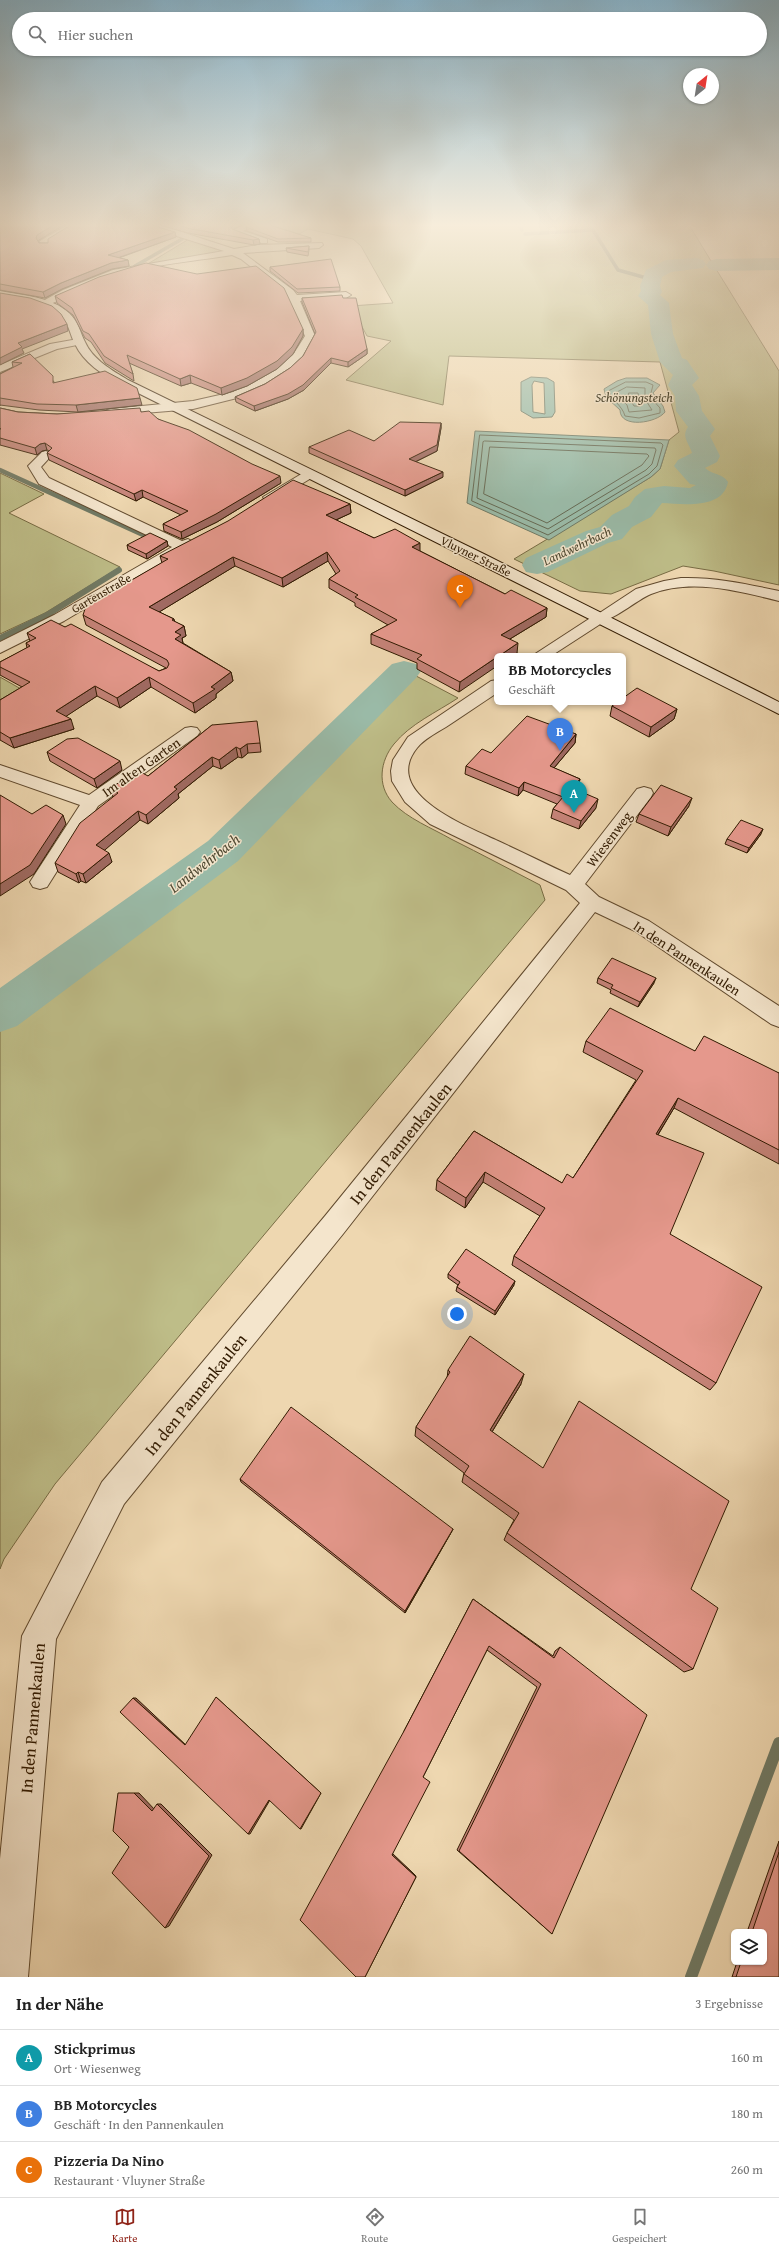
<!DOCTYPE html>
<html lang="de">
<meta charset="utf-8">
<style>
:root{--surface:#fff;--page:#f2f2f2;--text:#222;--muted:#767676;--line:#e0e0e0;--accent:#8f2418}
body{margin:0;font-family:"Gentium Book Plus",serif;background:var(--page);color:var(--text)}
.controls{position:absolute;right:12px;bottom:12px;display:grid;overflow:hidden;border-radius:6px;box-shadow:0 1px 3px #0004}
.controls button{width:36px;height:36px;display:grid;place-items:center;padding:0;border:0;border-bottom:1px solid var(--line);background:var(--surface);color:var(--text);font:20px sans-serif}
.compass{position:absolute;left:683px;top:68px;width:36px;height:36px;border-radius:50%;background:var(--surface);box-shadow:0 1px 3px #0004;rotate:30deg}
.you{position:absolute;left:457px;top:1314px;width:14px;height:14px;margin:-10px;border:3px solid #fff;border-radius:50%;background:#1a73e8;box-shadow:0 0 0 6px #1a73e833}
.badge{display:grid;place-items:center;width:26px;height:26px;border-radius:50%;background:var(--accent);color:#fff;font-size:13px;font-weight:700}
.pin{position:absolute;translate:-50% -33px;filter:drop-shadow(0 1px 2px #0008)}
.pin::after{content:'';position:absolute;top:21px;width:14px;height:12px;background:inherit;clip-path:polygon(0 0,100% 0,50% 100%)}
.popup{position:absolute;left:494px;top:653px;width:132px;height:52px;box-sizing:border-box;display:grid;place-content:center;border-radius:6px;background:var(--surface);filter:drop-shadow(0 1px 3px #0005);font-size:13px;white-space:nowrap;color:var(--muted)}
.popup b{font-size:15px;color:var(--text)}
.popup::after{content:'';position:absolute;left:50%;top:100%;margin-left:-8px;border:8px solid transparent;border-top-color:var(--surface)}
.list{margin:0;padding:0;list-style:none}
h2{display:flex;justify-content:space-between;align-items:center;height:52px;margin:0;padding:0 16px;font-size:17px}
h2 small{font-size:13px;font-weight:400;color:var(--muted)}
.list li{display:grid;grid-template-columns:26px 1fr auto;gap:12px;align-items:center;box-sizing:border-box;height:56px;padding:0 16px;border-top:1px solid var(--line)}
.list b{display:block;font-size:15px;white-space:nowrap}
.list p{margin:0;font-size:13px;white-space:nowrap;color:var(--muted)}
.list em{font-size:13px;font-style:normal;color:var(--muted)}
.icon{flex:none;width:22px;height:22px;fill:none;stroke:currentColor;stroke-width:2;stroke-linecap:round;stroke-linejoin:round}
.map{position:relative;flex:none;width:779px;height:1977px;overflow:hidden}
.search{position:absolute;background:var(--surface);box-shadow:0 1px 3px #0004;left:12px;right:12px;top:12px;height:44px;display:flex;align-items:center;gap:10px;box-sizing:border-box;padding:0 14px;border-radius:22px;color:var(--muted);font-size:15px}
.sheet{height:220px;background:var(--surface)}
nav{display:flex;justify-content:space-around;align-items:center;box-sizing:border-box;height:56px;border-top:1px solid var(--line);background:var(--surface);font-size:11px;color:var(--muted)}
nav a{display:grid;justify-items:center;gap:2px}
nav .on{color:var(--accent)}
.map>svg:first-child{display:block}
.green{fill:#bebd88;stroke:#786c44}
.water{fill:#9abaa7;stroke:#707a65;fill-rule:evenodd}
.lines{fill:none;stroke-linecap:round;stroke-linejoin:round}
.shore{stroke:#666a54;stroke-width:1}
.stream-far3{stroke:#707a65;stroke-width:3.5}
.stream-far2{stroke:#707a65;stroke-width:4.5}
.stream-far1{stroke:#707a65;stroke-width:6}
.stream{stroke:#707a65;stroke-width:12}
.river{fill:#9abaa7;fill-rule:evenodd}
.minor-casing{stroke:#60492d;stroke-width:2}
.tertiary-casing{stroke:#60492d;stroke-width:2}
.secondary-casing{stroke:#311a01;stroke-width:2}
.minor{fill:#f4e5cc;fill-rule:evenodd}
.tertiary{fill:#f4e5cc;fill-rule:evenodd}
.secondary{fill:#f4e5cc;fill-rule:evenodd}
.wall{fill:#c58378;stroke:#311a01}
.shaded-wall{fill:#a06a62;stroke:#311a01}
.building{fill:#e5988c;stroke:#311a01}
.labels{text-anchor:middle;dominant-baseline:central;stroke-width:3;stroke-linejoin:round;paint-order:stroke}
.far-street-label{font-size:12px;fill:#311a01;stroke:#f4e5cc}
.far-water-label{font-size:13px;font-style:italic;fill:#504a33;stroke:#f4e5cc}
.street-label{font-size:14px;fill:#311a01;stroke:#f4e5cc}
.water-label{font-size:15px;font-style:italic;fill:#504a33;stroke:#f4e5cc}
.near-street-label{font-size:17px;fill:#311a01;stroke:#f4e5cc}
</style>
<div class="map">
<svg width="779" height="1977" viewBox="0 0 779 1977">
<rect width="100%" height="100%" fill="#eed7b0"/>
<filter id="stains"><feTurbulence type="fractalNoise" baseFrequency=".005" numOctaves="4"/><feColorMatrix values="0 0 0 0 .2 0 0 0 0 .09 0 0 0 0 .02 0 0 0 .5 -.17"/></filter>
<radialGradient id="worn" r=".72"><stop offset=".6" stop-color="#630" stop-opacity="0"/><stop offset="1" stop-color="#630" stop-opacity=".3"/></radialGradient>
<g class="green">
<polygon points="264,223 688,223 711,261 779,262 779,269 716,269 779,371 779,585 714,571 683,566 611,594 580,591 514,559 651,477 660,469 669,440 679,432 660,362 449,356 443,405 346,380 391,341 367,336 351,306 393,303 361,246 353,239 308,229 299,234"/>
<polygon points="189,239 230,252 146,265"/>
<polygon points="0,473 44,494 9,513 120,567 45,613 0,634"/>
<path d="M399,667L458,698C437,712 410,724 394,744C380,761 377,785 392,802C408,819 432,828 451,839C481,854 511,870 540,885L545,900L55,1484L4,1559L0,1569V1000L216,846Z"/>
<polygon points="0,677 21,689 0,701"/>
</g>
<g class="water">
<path d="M531,377L547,378L554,382L555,412L552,417L533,418L521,411V382ZM534,381L544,383L545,414L533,412L532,385Z"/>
<path d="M626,378H647L660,385L653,393L663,406L665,412C657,423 620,429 620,410L606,397L604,389L617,381Z"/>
<polygon points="475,431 669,440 660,469 651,477 549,540 467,503"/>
</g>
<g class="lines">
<g class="shore">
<path d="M626,382H646L653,385L650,397L660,408V413L639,418L625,416C622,405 612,401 609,391Z"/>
<polygon points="627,387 645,388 645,399 652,410 629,412 627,405 616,393"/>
<polygon points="629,393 638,393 640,406 634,406 628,396"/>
<polygon points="480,435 661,443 663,445 657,466 649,474 548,535 472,501"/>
<polygon points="485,441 655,448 656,450 652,464 646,470 548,529 477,498 483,442"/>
<polygon points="490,447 647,454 649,456 642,465 547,523 484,494"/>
</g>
<g class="stream-far3">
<polyline points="518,223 522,230"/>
<polyline points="525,234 593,230 618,270 650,279"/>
<polyline points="135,266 182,239"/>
</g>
<polyline class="stream-far2" points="0,470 154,540"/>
<polyline class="stream-far1" points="0,638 47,615 119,570"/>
<polyline class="stream" points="691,1977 779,1743"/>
<g class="river">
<path d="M696,258L703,260L706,264L703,268L671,272L662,277L660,286L662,292L660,295L669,303L673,334L682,358L687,360L699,378L692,385L699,396L702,411L715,429L710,436L720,456L717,462L705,468C713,475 722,473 728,482C723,510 682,504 662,503L651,517L632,527L622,539L608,543L548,572L537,574L526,572L522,565L526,558L586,531L600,527L612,515L629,506L635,497L645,489L664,486L690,488L696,485L690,484L674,466L678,460L692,453C689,443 681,437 688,427L676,411L675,396L668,385L673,375L660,362L651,334L648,305L638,296L641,291L640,286L646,270L666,260Z"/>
<polygon points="779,258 779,270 716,271 709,269 706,265 709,261 716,259"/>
<polygon points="404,661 416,664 421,671 416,678 238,861 17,1026 0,1032 0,988 208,841 392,664"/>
</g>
<g class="minor-casing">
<g id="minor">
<polygon points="71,223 82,223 48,244 48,248 42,248 39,243 40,241"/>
<path d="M128,223H146L166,227L234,249L258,245L322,243L323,245L319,248L243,253L293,290L297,295L346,292L351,295L346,298L300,301L315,336L301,359L286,372L241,397L193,409L107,416L105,413L107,410L111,409L193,401L233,392L278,368L293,355L305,336L286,294L241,259L232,255C189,262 141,265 100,282C90,286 46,308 41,306V302L63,290L113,270L224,251L164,232Z"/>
<polygon points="246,223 254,225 243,231 267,239 267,243 261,243 234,234 233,232 238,226"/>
<polygon points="78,339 82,340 82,344 57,349 0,372 0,365 50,344"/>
<polygon points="46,451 52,455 41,467 49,478 182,541 188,539 195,543 64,621 0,653 0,642 54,615 172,547 39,484 28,466 42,452"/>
<polygon points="308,470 313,471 314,474 313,477 275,500 265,500 263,497"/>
<polygon points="600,613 605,615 608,618 605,621 551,656 532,656 595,615"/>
<path d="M497,680V693C480,704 463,716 446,727C436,733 424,739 417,748C380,794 469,827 498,841C522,852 546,864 570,875L637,789L644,787L651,789L653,793L651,797L585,884L599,897L649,921L779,1006V1027L771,1024L635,931L595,912L343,1234L124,1504L56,1639L28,1977H0V1859L22,1636L102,1482L325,1216L580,903L566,890L430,824L405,802L392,781L391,771L393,760L408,737L491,681Z"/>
<polygon points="191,727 197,728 200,732 197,736 98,806 47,887 40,889 33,887 30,882 80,805 0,777 0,765 89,795 185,728"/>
</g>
</g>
<g class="tertiary-casing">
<path id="tertiary" d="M681,578C715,577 746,584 779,591V601C738,591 692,578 651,594C636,600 609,625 595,621L592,618L636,589L664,581Z"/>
</g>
<g class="secondary-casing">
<path id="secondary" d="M0,291C22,295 52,297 69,313C78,321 80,332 85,342C93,360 112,370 128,380L486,555L779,702V714L120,384C102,374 84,363 75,344C70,335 69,323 61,316C45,302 20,301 0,297Z"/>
</g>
<use href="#minor" class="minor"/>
<use href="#tertiary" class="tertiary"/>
<use href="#secondary" class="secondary"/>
</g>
<g class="wall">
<polygon points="0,223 67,223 39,240 38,241 39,243 48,243 175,232 176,237 119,258 128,260 129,266 112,269 62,289 45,298 0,290"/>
<polygon points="145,223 245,223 233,230 259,239 260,244 254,245 188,233 156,224"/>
<polygon points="246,227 311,238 311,242 278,242 247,231"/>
<polygon points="309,246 309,250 308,256 287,252 286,248"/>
<polygon points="270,267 340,287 340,291 298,293 270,271"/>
<polygon points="55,296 303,329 303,336 293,354 277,369 247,386 222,395 191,383 181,386 129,363 133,374 134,381 105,363 91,342 85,338 73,315 57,303"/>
<polygon points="302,298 343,298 367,349 367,354 348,367 331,363 304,390 288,399 255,411 236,402 235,397 265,384 290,368 303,356 315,334 302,302"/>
<polygon points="30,354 55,383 142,405 78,412 39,410 0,405 0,406 0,374 13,367 12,362"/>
<polygon points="0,408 18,412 57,414 141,412 158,419 281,483 217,522 182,539 164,531 163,524 181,515 143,497 136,501 49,460 47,453 49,451 47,450 42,451 37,455 0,445"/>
<polygon points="441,423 441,428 437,451 415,462 443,477 405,496 309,453 309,447 374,441"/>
<polygon points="350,504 351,513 336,520 374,538 420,551 505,594 547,608 546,617 510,639 517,653 513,656 497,656 459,692 417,669 417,663 371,644 371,634 388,625 355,606 355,603 329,588 329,579 336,574 328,561 283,587 235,566 159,612 174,619 175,622 184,626 186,636 182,638 183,643 231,672 233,681 216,694 216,698 195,713 151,687 120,708 97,696 66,716 74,729 14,748 0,740 0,700 22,687 0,675 0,662 27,648 26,643 30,641 27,633 65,627 159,671 166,668 86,625 83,615 104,596 162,563 160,556"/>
<polygon points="167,541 168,546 147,559 128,550 127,545"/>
<polygon points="612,706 677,709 674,719 649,737 610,716"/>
<polygon points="212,725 260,743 261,752 248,753 242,758 238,757 221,769 213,766 178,794 179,798 148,824 140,820 104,850 112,862 86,883 81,881 79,883 58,872 55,863 113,797 111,788 148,776"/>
<polygon points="576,734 575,743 554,768 580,779 578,787 576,790 596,808 579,829 551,818 553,809 557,804 523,790 518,796 465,774 466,766 491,753"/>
<polygon points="47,752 122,770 97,788 50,761"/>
<polygon points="689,806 668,836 636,822 639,814"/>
<polygon points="761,834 747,853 725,844 727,839"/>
<polygon points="598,978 654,983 638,1007 610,993 611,990 597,983"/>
<polygon points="586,1041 695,1051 779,1073 779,1164 674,1108 658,1135 670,1234 716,1383 710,1390 512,1265 514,1256 540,1216 483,1182 465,1208 436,1190 437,1180 474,1131 562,1183 573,1178 636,1080 583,1052"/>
<polygon points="448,1274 514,1285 495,1315 456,1291 457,1287 458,1285 448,1278"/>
<polygon points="448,1370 521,1384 492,1432 691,1589 693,1669 684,1672 504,1540 507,1533 514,1520 462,1482 464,1473 415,1436 416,1427 447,1379"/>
<polygon points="240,1479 453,1529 452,1531 405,1613 241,1482"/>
<polygon points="473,1599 553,1656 555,1651 560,1647 552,1934 457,1850 537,1687 487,1650 423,1777 392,1854 415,1875 416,1877 365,1977 404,1731"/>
<polygon points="779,1841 779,1977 732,1977 737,1962 764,1962 764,1932 747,1932"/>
</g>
<g class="shaded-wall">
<polygon points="57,223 67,223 39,240 38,244 36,238 37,235"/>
<polygon points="233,223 245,223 234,229 232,232 231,226"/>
<polygon points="175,232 176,237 109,261 108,255"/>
<polygon points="259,239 260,244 254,245 253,240"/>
<polygon points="128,260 129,266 112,269 62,289 45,298 43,292 61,283 111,263"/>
<polygon points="67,324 68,331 22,349 24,353 0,365 0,358 18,343"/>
<polygon points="303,329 303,336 293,354 277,369 247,386 222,395 221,388"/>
<polygon points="367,349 367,354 348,367 348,362"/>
<polygon points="331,358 331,363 304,390 288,399 255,411 254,406"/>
<polygon points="190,375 191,383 181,386 180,379"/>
<polygon points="140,398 142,405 78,412 76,405"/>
<polygon points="441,423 441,428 437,451 409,465 409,459"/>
<polygon points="45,443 47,450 42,451 37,455 35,448 40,444"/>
<polygon points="443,472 443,477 405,496 405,490"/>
<polygon points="280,476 281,483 217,522 182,539 181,532"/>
<polygon points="142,490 143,497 136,501 134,494"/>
<polygon points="350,504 351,513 327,524 326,515"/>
<polygon points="167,541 168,546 147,559 146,554"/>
<polygon points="420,543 420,553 412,547"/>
<polygon points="327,552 328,561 283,587 282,578"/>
<polygon points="233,557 235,566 151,617 149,607"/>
<polygon points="547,608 546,617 500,645 501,635"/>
<polygon points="184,626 186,636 182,638 183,644 175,639 175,632"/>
<polygon points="518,643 517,653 513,656 499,656"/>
<polygon points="497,657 497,666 459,692 460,682"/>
<polygon points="231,672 233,681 216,694 216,698 195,713 193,703 211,687"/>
<polygon points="149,677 151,687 120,708 117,698"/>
<polygon points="95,686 97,696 59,721 56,711"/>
<polygon points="677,709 674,719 649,737 651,727"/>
<polygon points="71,719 74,729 14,748 10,738"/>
<polygon points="576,734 575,743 548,775 550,766"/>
<polygon points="247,744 248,753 242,758 240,749"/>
<polygon points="236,747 238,757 221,769 219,760"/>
<polygon points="212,757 213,766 178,794 179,798 148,824 146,815 174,787"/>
<polygon points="120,761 122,770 97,788 94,779"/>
<polygon points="580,779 578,787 570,797 572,788"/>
<polygon points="524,782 523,790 518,796 519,788"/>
<polygon points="692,798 689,806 668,836 671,827"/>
<polygon points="598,799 596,808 579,829 581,821"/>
<polygon points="138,811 140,820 99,855 96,845"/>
<polygon points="63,815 66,824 34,874 0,896 0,884"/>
<polygon points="763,829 761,834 747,853 749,848"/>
<polygon points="109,853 112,862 86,883 83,874"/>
<polygon points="78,872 81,881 79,883 76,874"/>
<polygon points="656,978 654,983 638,1007 640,1002"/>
<polygon points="678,1098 674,1108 652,1144 656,1134"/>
<polygon points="485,1172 483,1182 465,1208 466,1198"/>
<polygon points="515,1281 514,1285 495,1315 495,1311"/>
<polygon points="524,1374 521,1384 487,1440 490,1430"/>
<polygon points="453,1529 452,1531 405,1613 405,1611"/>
<polygon points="216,1697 321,1793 301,1829 300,1829"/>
<polygon points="133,1698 136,1698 187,1746 185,1745"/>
<polygon points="134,1793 139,1793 156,1811 152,1811"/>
<polygon points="269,1800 270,1800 250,1834 248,1834"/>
<polygon points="157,1804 161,1804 212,1855 169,1926 165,1928"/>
<polygon points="392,1853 415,1875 416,1877 392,1855"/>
</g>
<g class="building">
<polygon points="0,223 57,223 37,235 36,238 39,243 48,243 48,239 74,223 144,223 175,232 108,255 128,260 111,263 61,283 43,292 0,284"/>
<polygon points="172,223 233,223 231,226 232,229 259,239 253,240 187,228"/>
<polygon points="252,223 263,223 311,238 278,239 246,227"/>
<polygon points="309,246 308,252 286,248"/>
<polygon points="331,259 340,287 297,289 270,267"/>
<polygon points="146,263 197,274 256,266 284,288 303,329 292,347 277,361 247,378 221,388 190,375 180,379 127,355 133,374 104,356 89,334 83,331 72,308 55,296 99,277"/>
<polygon points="0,293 30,298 52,306 61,314 67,324 18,343 22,347 0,358"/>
<polygon points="342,295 343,298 356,298 367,349 348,362 331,358 303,385 288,394 254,406 235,397 265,384 290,368 303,356 316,332 302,298"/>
<polygon points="30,354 53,376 53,383 105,371 137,388 140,398 76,405 37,404 0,398 0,374 22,363 12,362"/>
<polygon points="0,408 18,412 57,414 140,408 141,412 149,411 158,419 189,430 252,464 280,476 216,514 181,532 163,524 188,511 142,490 134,494 47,453 52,448 45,443 40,444 35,448 0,438 0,429 1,429 0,428"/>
<polygon points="400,422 441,423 437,445 409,459 443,472 405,490 309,447 349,430 374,441"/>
<polygon points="293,480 350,504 326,515 374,538 395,529 420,543 412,547 505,594 511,590 547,608 501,635 518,643 499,656 497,656 497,657 460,682 417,659 422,655 371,634 397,620 355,597 358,595 329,579 340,571 327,552 282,578 233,557 149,607 174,619 172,620 184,626 175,632 181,635 175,639 231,672 211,687 215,689 193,703 149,677 117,698 95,686 56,711 71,719 10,738 0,732 0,700 30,682 0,667 0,662 30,646 26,643 36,638 27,633 51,620 65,627 71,624 159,671 167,668 169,664 167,660 83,615 89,597 96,594 104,596 168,559 160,556 228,521"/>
<polygon points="150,533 167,541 146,554 127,545"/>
<polygon points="637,688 677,709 651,727 612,706 617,702 623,702 623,698"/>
<polygon points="527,716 576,734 550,766 580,779 572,788 598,799 581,821 553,809 563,797 524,782 519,788 466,766 482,749 491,753"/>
<polygon points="257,721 260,743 247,744 240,749 236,747 219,760 212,757 174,787 177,789 146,815 138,811 96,845 109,853 83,874 78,872 76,874 55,863 80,823 118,793 111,788 137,770 148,776 212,725"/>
<polygon points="78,738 120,761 94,779 47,752 67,739"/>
<polygon points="661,785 692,798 671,827 639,814"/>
<polygon points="0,795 32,814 46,805 63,815 30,865 0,884"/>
<polygon points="741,820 763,829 749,848 727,839"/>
<polygon points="612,958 656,978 640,1002 611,988 613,985 598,978"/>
<polygon points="610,1008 695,1051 704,1036 779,1073 779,1150 678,1098 656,1134 704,1153 670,1234 762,1287 716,1383 514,1256 545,1208 485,1172 466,1198 437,1180 474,1131 562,1183 567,1174 573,1178 643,1071 586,1041"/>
<polygon points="466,1249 515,1281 495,1311 457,1287 460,1282 448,1274"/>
<polygon points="470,1336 524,1374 490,1430 543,1468 579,1401 729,1501 691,1589 718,1608 693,1669 507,1533 519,1513 464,1474 469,1466 416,1427 450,1372 448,1370"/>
<polygon points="291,1407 453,1529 405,1611 240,1479"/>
<polygon points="473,1599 554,1658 560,1647 647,1715 552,1934 459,1851 541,1684 489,1646 423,1777 430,1782 392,1855 416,1877 365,1977 356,1977 300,1920 404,1731"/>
<polygon points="216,1697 321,1793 300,1829 269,1800 248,1834 120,1712 133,1698 185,1745"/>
<polygon points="118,1793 134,1793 152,1811 157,1804 209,1856 165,1928 112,1873 129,1847 113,1831"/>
<polygon points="779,1852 779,1977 736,1977 741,1962 764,1962 764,1932 752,1932"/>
</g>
<linearGradient id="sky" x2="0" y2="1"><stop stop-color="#89b6ce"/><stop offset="0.45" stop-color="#f7eddb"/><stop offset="1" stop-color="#f7eddb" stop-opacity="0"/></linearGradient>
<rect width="779" height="500" fill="url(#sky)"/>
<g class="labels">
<g class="far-street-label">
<text transform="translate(476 556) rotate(26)">Vluyner Straße</text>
<text transform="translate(101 593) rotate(-30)">Gartenstraße</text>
</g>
<g class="far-water-label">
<text x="634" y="397">Schönungsteich</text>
<text transform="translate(577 546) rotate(-25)">Landwehrbach</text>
</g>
<g class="street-label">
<text transform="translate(141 767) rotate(-35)">Im alten Garten</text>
<text transform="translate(609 839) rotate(-53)">Wiesenweg</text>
<text transform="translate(687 958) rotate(33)">In den Pannenkaulen</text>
</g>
<g class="water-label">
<text transform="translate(204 863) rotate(-38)">Landwehrbach</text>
</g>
<g class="near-street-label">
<text transform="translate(400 1143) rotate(-51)">In den Pannenkaulen</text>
<text transform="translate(195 1394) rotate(-51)">In den Pannenkaulen</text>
<text transform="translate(32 1718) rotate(-85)">In den Pannenkaulen</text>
</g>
</g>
<rect width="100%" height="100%" filter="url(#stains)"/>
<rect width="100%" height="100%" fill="url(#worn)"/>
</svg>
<div class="controls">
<button><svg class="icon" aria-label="layers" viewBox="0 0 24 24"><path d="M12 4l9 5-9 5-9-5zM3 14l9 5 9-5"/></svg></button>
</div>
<svg class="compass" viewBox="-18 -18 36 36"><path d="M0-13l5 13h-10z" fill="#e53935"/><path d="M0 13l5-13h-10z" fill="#767676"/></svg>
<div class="you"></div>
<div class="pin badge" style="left:574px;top:813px;background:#0f9aa8">A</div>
<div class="pin badge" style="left:560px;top:751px;background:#3f7fe0">B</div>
<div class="popup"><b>BB Motorcycles</b>Geschäft</div>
<div class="pin badge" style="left:460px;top:608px;background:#e8710a">C</div>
<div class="search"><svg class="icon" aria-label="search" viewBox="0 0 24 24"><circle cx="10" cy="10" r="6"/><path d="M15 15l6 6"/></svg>Hier suchen</div>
</div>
<section class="sheet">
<h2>In der Nähe<small>3 Ergebnisse</small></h2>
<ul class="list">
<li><span class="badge" style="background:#0f9aa8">A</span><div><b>Stickprimus</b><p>Ort · Wiesenweg</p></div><em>160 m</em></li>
<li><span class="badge" style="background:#3f7fe0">B</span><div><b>BB Motorcycles</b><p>Geschäft · In den Pannenkaulen</p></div><em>180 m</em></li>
<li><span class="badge" style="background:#e8710a">C</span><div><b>Pizzeria Da Nino</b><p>Restaurant · Vluyner Straße</p></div><em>260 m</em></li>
</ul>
</section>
<nav>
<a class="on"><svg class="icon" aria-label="map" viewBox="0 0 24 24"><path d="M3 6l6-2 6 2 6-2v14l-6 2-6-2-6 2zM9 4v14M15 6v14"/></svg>Karte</a>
<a><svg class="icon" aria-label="directions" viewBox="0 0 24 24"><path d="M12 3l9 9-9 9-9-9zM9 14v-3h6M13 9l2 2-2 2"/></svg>Route</a>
<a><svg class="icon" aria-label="saved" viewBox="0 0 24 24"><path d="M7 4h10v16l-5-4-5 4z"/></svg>Gespeichert</a>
</nav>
